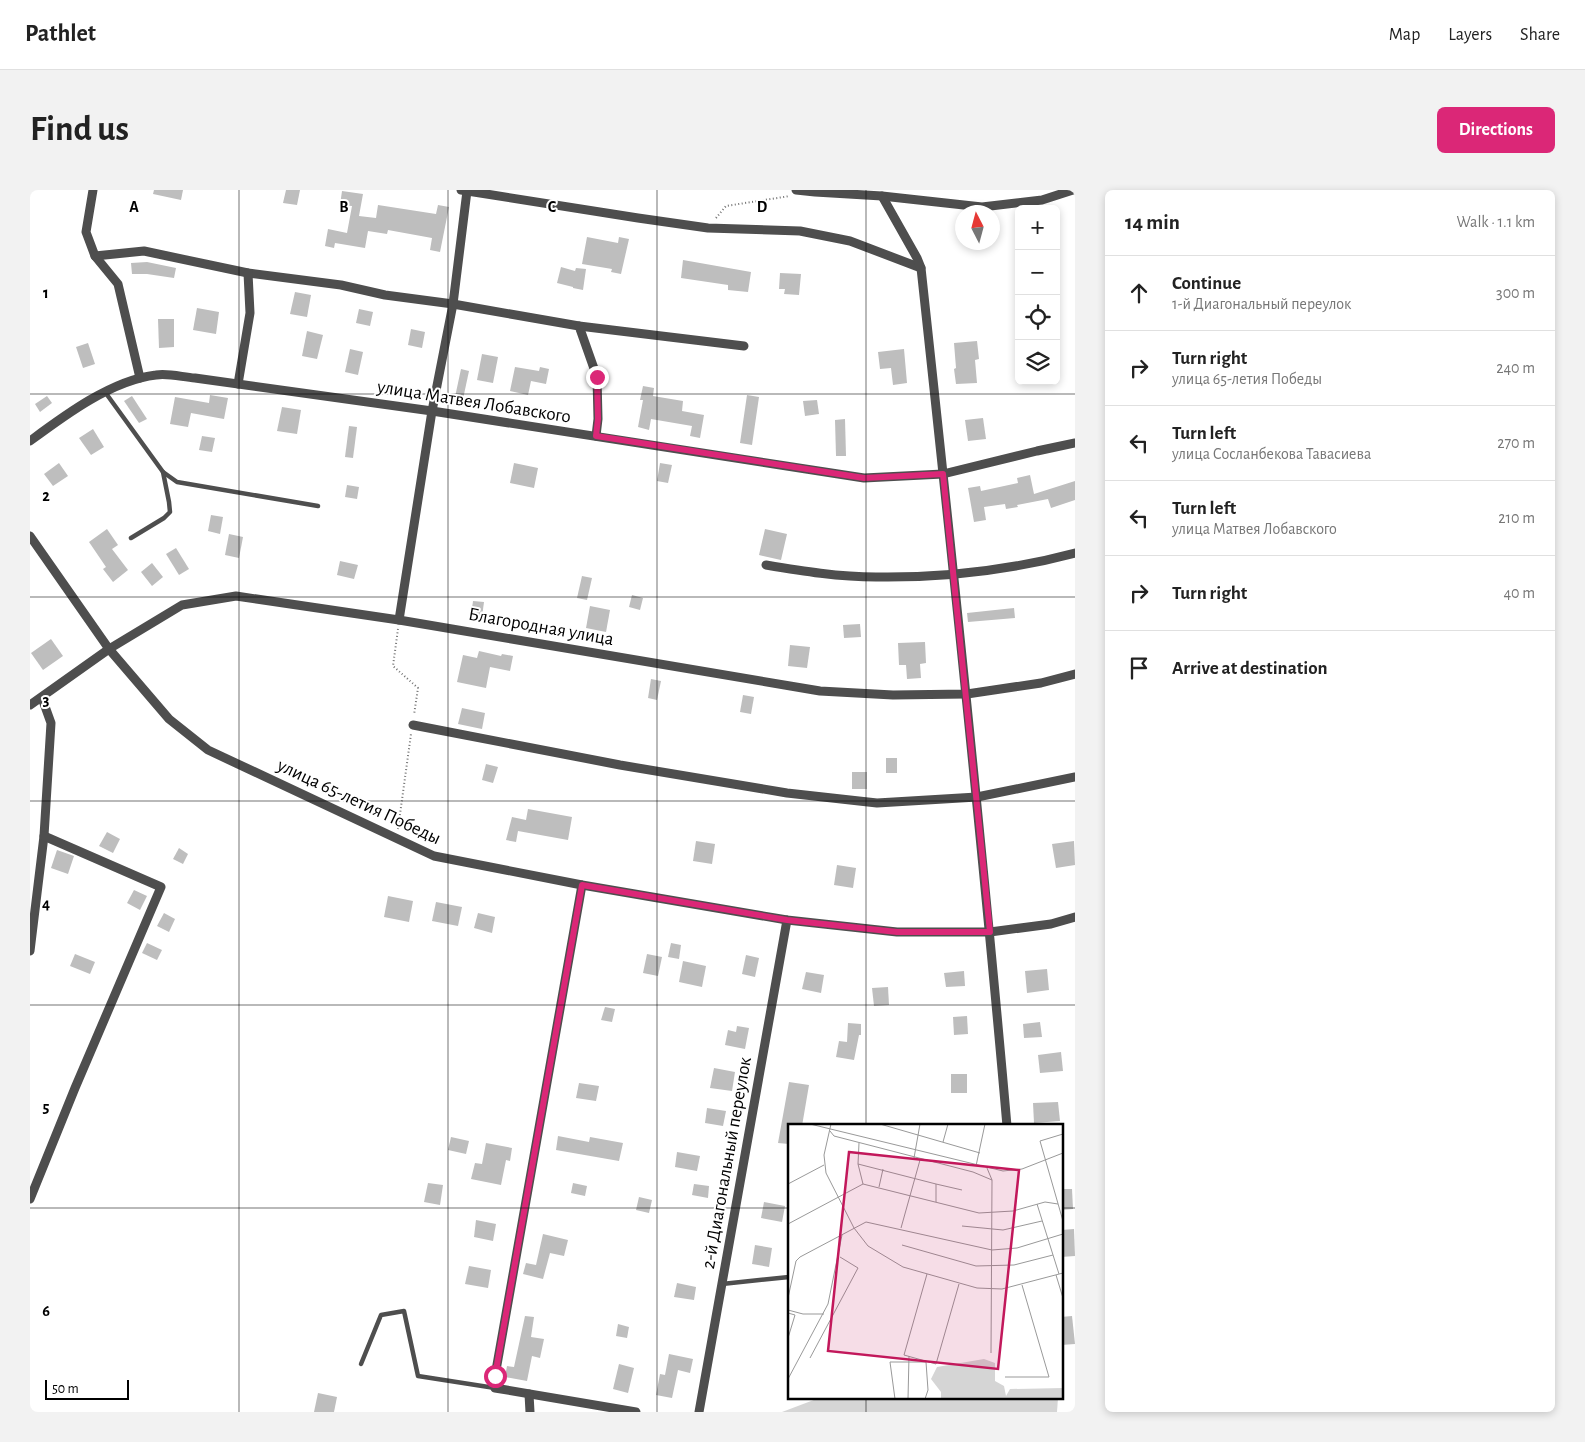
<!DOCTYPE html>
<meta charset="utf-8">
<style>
:root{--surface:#fff;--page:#f2f2f2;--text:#222;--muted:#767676;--line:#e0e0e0;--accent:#db2777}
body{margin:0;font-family:"Alegreya Sans",sans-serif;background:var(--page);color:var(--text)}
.controls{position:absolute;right:15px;top:15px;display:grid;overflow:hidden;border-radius:8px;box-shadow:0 2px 8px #0003}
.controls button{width:45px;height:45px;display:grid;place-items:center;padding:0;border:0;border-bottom:1px solid var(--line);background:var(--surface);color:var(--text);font:25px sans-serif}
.compass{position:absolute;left:925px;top:15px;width:45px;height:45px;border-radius:50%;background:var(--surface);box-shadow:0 2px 8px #0003;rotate:354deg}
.scale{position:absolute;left:15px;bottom:12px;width:84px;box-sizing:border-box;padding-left:5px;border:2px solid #000;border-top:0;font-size:14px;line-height:18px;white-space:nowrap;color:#000;-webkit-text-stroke:4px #fff;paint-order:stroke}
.stop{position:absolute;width:15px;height:15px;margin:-11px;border:4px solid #db2777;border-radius:50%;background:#fff}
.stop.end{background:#db2777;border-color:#fff;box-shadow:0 1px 5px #0008}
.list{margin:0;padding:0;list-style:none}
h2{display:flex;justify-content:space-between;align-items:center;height:65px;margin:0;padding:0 20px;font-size:21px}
h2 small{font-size:16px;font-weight:400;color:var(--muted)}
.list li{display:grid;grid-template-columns:32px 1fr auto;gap:15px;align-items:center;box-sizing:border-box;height:75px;padding:0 20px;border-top:1px solid var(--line)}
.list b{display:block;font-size:19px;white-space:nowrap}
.list p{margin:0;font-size:16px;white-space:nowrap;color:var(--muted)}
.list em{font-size:16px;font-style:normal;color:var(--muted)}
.icon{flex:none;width:28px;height:28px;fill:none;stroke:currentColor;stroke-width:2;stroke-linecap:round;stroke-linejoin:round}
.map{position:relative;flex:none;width:1045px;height:1222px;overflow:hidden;border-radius:8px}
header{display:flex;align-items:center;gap:30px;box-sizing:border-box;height:70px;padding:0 25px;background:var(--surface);border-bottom:1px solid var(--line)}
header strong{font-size:24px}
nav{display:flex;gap:28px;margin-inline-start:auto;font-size:18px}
.intro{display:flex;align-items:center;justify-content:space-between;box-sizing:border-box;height:120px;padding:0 30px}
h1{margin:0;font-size:35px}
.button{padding:12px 22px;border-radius:8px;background:var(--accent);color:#fff;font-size:18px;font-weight:700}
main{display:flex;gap:30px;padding:0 30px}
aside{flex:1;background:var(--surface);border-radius:8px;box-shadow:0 2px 8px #0003}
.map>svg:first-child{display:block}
.green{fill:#d5d5d5}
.building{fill:#bebebe}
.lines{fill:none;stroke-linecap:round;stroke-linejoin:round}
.path{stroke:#707070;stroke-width:2;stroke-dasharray:1 2.5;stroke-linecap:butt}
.service{stroke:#4e4e4e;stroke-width:4.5}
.minor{stroke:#4e4e4e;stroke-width:9}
.route{stroke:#db2777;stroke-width:6}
.grid{fill:none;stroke:#000;stroke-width:1;stroke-opacity:0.55}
.labels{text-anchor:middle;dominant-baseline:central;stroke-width:4;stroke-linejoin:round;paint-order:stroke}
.street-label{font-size:19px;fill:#000;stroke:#fff}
.inset-road{fill:none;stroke:#999;stroke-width:1}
.view{fill:#c2185b;fill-opacity:0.15;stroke:#c2185b;stroke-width:2.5}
.inset-edge{fill:none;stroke:#000;stroke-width:2.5}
.grid-label{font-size:16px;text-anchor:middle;font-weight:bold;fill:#000;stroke:#fff;stroke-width:4;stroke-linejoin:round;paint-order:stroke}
</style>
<header>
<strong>Pathlet</strong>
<nav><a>Map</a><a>Layers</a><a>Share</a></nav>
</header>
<div class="intro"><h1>Find us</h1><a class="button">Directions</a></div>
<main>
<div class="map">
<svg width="1045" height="1222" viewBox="0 0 1045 1222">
<rect width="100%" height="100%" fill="#fff"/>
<polygon class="green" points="789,1208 1028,1208 1027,1222 752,1222"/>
<g class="building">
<polygon points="124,0 153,0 151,10 123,4"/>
<polygon points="256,0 270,0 267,15 253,13"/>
<polygon points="312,1 333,4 329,26 346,28 348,15 406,24 408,15 419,17 410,62 400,60 402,48 358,40 357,44 338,41 335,58 305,53 304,58 295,56 298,39 317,43 322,16 310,15"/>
<polygon points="557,47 588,53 589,47 599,49 591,84 581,82 582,79 552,74"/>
<polygon points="653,70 721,82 718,102 698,100 698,95 651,88"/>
<polygon points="117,72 146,78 144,88 117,84 102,84 101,73"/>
<polygon points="531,77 545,81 546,78 556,79 553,100 543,98 543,97 527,93"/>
<polygon points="750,83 771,84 769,105 754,104 755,99 749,99"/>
<polygon points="265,102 281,105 277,127 260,124"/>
<polygon points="167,118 189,122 186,144 163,140"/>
<polygon points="329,119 343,122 340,136 326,133"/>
<polygon points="128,129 144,129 144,157 129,158"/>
<polygon points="381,139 395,142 392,158 378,155"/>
<polygon points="277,141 293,145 287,169 272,166"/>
<polygon points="947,151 949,169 945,170 947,193 926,194 924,179 926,178 924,153"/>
<polygon points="58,153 65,174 53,178 46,157"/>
<polygon points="320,159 333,162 328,185 315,182"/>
<polygon points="874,159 877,193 863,195 861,178 850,179 848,162"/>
<polygon points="452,164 468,167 463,193 447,190"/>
<polygon points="485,177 509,181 510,177 519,179 516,194 501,191 498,205 480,201"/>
<polygon points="431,179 439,181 433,209 425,207"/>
<polygon points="613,196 624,198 623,206 653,211 652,221 674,225 670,248 660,246 662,236 621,229 619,240 608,237 613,210 610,210"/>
<polygon points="180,205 198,208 194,229 161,223 158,237 140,234 145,207 179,213"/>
<polygon points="717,205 729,207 722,255 710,253"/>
<polygon points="17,206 22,213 10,222 5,214"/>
<polygon points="102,206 117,229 109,233 94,211"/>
<polygon points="787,210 789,224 775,226 773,211"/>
<polygon points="252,217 271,220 267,244 247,241"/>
<polygon points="953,228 956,249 938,251 935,230"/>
<polygon points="815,229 816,266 806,266 805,230"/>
<polygon points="319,236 327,237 323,268 315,267"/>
<polygon points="63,239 74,257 61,265 49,248"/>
<polygon points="172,246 185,248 182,262 169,260"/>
<polygon points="29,273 38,286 23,296 14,284"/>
<polygon points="484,273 508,278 504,298 480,293"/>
<polygon points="630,273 642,275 638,293 627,291"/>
<polygon points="1000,285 1004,304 1045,291 1045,310 1021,318 1018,309 987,315 988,317 976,319 975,314 954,317 956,330 944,332 938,298 950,296 951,301 988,293 987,288"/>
<polygon points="317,295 329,297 327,309 315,307"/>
<polygon points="181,325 193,327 190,344 178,341"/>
<polygon points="77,339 88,355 82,359 98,380 83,392 73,379 76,377 59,352"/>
<polygon points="735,339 757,344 751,370 729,365"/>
<polygon points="199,344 213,347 209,368 195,365"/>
<polygon points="146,358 159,379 149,385 136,364"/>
<polygon points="310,371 328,375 324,389 307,385"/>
<polygon points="122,373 133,387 122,396 111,382"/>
<polygon points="552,386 562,388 557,410 547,408"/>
<polygon points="602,405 613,408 610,420 599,417"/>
<polygon points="443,411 454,412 452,427 441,426"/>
<polygon points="560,416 580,420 576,442 556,438"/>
<polygon points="984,418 985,428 938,432 937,423"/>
<polygon points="830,434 831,447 814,448 813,435"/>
<polygon points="21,449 33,466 13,480 1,463"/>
<polygon points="895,452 896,473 890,474 891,488 877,489 876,475 869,475 868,453"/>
<polygon points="760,455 780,457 777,478 758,476"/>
<polygon points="449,461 471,466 472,464 483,466 480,481 460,477 456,498 427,492 433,465 447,468"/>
<polygon points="621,489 631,491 627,510 618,508"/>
<polygon points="713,505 724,507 721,524 710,522"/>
<polygon points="432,518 455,523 452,539 428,534"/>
<rect x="856" y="568" width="11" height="15"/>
<polygon points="456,574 468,577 463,593 452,590"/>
<rect x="822" y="582" width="15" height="17"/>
<polygon points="498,619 542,627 538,650 488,641 486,652 476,650 482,627 496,630"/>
<polygon points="77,642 90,649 83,663 69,656"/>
<polygon points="666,651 685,654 682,674 663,671"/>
<polygon points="1044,651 1045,675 1026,678 1022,654"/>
<polygon points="149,658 158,664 153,674 143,669"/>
<polygon points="27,660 44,666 38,684 21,678"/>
<polygon points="807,675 826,678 823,698 804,695"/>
<polygon points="104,700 117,706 110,720 97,713"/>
<polygon points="358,706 383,711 379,732 354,727"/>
<polygon points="406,712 432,717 428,736 402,731"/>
<polygon points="134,723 145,729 139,742 127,736"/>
<polygon points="448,723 465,727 462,743 444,738"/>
<polygon points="117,753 132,760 127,770 112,763"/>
<polygon points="641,753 651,755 649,769 638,767"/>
<polygon points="45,764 65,772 60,784 40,776"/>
<polygon points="617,764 632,767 628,786 613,783"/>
<polygon points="716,765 729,768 725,787 712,784"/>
<polygon points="653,771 676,776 672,797 649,792"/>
<polygon points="1017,779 1019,800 997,803 995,781"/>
<polygon points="934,781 935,796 916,797 914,783"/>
<polygon points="776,782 794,785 791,803 772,799"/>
<polygon points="858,797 859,815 844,816 842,798"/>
<polygon points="575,817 585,819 582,832 571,830"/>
<polygon points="937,826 938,844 924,845 923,827"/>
<polygon points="1010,832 1012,847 994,848 993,834"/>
<polygon points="818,833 831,834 831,845 829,845 824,870 806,867 809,851 817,852"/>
<polygon points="707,836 719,838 715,859 695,855 698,840 706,842"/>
<polygon points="1031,862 1033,881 1010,883 1008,865"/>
<polygon points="684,878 705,882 702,901 680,898"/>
<rect x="921" y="884" width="16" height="19"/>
<polygon points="759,892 779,895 772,936 759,936 759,954 748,953"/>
<polygon points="549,893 569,896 566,911 546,908"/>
<polygon points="1028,912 1030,931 1004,933 1003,913"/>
<polygon points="677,918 696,921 693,936 675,933"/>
<polygon points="528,946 559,952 560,947 593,953 589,971 526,960"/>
<polygon points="421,947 439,951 436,964 418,960"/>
<polygon points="456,953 482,958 480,971 476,970 471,995 441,989 445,973 452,974"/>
<polygon points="647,962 670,966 667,981 645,977"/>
<polygon points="398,993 413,995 410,1015 394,1012"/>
<polygon points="543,993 557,996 555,1006 541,1003"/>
<polygon points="664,994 679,996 678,1008 662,1005"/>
<polygon points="1031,999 1042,999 1043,1019 1031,1020"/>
<polygon points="609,1007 622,1010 619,1023 606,1020"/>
<polygon points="734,1012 755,1016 752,1032 731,1028"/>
<polygon points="446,1030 466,1034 463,1051 444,1047"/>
<polygon points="1044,1039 1045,1066 1031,1067 1031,1040"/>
<polygon points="513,1044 538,1050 534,1066 520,1063 513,1089 493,1084 496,1073 506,1075"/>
<polygon points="725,1055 742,1058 739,1077 722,1074"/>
<polygon points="439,1076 461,1080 458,1098 435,1094"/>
<polygon points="647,1093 666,1097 664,1110 644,1107"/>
<polygon points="495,1126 504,1127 501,1147 514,1149 510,1168 502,1166 497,1191 475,1187 477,1176 484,1177"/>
<polygon points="1042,1126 1045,1154 1031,1155 1031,1127"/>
<polygon points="588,1134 599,1137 597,1148 586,1146"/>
<polygon points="639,1164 663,1169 660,1183 648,1180 642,1208 626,1205 630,1184 635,1185"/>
<polygon points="589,1174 604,1178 598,1203 583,1199"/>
<polygon points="288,1203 307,1207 304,1222 284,1222"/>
</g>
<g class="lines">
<g class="path">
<polyline points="686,28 696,16 760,6"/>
<polyline points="368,439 363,476 388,498 384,525"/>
<polyline points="368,639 381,544"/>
</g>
<g class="service">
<polyline points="75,202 133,282 147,292 288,316"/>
<polyline points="101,348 134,328 140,322 139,312 133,282"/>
<polyline points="692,1094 759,1087"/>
<polyline points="331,1174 351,1125 374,1121 388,1186 465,1198"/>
</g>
<g class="minor">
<polyline points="63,0 56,42 65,66 114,61 218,83 311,95 355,105 423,114 549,136 567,187 568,229 566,246"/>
<polyline points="431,0 608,28 678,38 770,41 820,51 891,78"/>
<polyline points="766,0 785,2 852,6 952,17 1012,10 1043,0"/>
<path d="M852,6L887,68L891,78C922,364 952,649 977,936"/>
<polyline points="65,66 88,94 110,188"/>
<polyline points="549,136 714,156"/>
<polyline points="208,194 220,123 218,83"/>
<path d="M0,251C35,225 82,190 126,185C138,183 152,187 165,188L402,221L834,288L913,284L1007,261L1045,253"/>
<polyline points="0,346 79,459 139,529 178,560 404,666 552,695 757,730 867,742 960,742 1021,734 1045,727"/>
<path d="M736,375C772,381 809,387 846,387C912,388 981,380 1045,363"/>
<polyline points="369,430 402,221 423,114 437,1"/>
<polyline points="0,515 79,459 152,415 206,406 369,430 790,501 863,505 937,504 1011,493 1045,484"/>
<polyline points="383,535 590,575 757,603 847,613 947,607 1045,587"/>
<polyline points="552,695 465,1186 465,1198 606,1222"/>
<polyline points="0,761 14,646 21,533 12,508"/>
<polyline points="0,1009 45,898 131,697 14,646"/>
<polyline points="499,1204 500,1222"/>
<polyline points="669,1222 757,730"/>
</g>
</g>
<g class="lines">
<polyline class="route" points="465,1186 552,695 757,730 867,742 960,742 913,284 834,288 566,246 568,229 567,187"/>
</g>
<path class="grid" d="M209,0V1222M418,0V1222M627,0V1222M836,0V936M0,204H1045M0,407H1045M0,611H1045M0,815H1045M0,1018H759M1031,1018H1045M836,1208V1222"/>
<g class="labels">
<g class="street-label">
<text transform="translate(444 212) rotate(9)">улица Матвея Лобавского</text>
<text transform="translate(511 437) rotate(10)">Благородная улица</text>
<text transform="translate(329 612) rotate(25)">улица 65-летия Победы</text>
<text transform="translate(697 973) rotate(-80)">2-й Диагональный переулок</text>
</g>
</g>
<g transform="translate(758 934)">
<rect width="275" height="275" fill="#fff"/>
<path d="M196,235L207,239V257L216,262L218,272L222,265L275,264V275H153V268L143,255L149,243Z" fill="#d5d5d5"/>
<path class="inset-road" d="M22,0L215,47L234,45L275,29M43,0L36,31L38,49L66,104L80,122L115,143L189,164L214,165L275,149M92,0L192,29M42,7L46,12L185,48L204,56M275,10L252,17L275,97M155,18L160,0M71,19L70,40L148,60V78M126,34L132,0M70,40L75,60M188,42L197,0M199,44L204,56L203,229M0,60L36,41M148,60L174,66M91,63L95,45M249,80L271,150M0,100L75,60L191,89L225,87L257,78L270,80M174,102L215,106L254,97M113,104L132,36M114,121L188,142L226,141L265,131M139,150L116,231L148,240L171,160M268,151L275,174M0,174L8,137L12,133L78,98L204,126L229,124L275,110M0,186L15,190H36M0,189L7,191L0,214M22,234L70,144L52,133M217,253H261L234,161M0,255L40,180L54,111M107,275L102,238H138L140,266L137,275M120,275L121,232"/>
<path class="view" d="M61,28L231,46L210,245L40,227Z"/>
<rect width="275" height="275" class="inset-edge"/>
</g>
<g class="grid-label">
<text x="104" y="22">A</text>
<text x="314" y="22">B</text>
<text x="522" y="22">C</text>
<text x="732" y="22">D</text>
<text x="16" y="108">1</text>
<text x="16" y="311">2</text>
<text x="16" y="515">3</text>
<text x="16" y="719">4</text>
<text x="16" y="922">5</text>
<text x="16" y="1126">6</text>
</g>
</svg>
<div class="controls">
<button>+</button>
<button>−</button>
<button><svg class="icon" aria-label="locate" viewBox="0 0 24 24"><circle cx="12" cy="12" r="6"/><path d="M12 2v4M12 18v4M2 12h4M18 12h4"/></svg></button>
<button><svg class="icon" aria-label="layers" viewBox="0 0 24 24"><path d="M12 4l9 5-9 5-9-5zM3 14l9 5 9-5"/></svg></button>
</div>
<svg class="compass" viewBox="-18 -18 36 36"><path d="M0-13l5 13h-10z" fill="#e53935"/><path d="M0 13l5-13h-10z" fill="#767676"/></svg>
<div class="scale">50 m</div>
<div class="stop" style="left:465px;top:1186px"></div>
<div class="stop end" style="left:567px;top:187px"></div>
</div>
<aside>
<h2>14 min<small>Walk · 1.1 km</small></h2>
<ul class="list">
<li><svg class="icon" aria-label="ahead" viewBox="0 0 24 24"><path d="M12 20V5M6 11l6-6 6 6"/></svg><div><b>Continue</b><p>1-й Диагональный переулок</p></div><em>300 m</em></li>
<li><svg class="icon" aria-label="right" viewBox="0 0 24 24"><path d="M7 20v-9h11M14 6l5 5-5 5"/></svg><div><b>Turn right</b><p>улица 65-летия Победы</p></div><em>240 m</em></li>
<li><svg class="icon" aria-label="left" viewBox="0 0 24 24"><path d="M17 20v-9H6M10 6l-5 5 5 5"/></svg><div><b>Turn left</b><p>улица Сосланбекова Тавасиева</p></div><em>270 m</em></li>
<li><svg class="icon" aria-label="left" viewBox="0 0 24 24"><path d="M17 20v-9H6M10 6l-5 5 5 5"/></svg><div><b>Turn left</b><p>улица Матвея Лобавского</p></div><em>210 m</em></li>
<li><svg class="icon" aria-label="right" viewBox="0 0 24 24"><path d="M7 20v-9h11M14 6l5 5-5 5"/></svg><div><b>Turn right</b></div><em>40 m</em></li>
<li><svg class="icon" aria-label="arrive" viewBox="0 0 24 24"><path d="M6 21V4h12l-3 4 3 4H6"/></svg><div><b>Arrive at destination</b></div></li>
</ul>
</aside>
</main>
